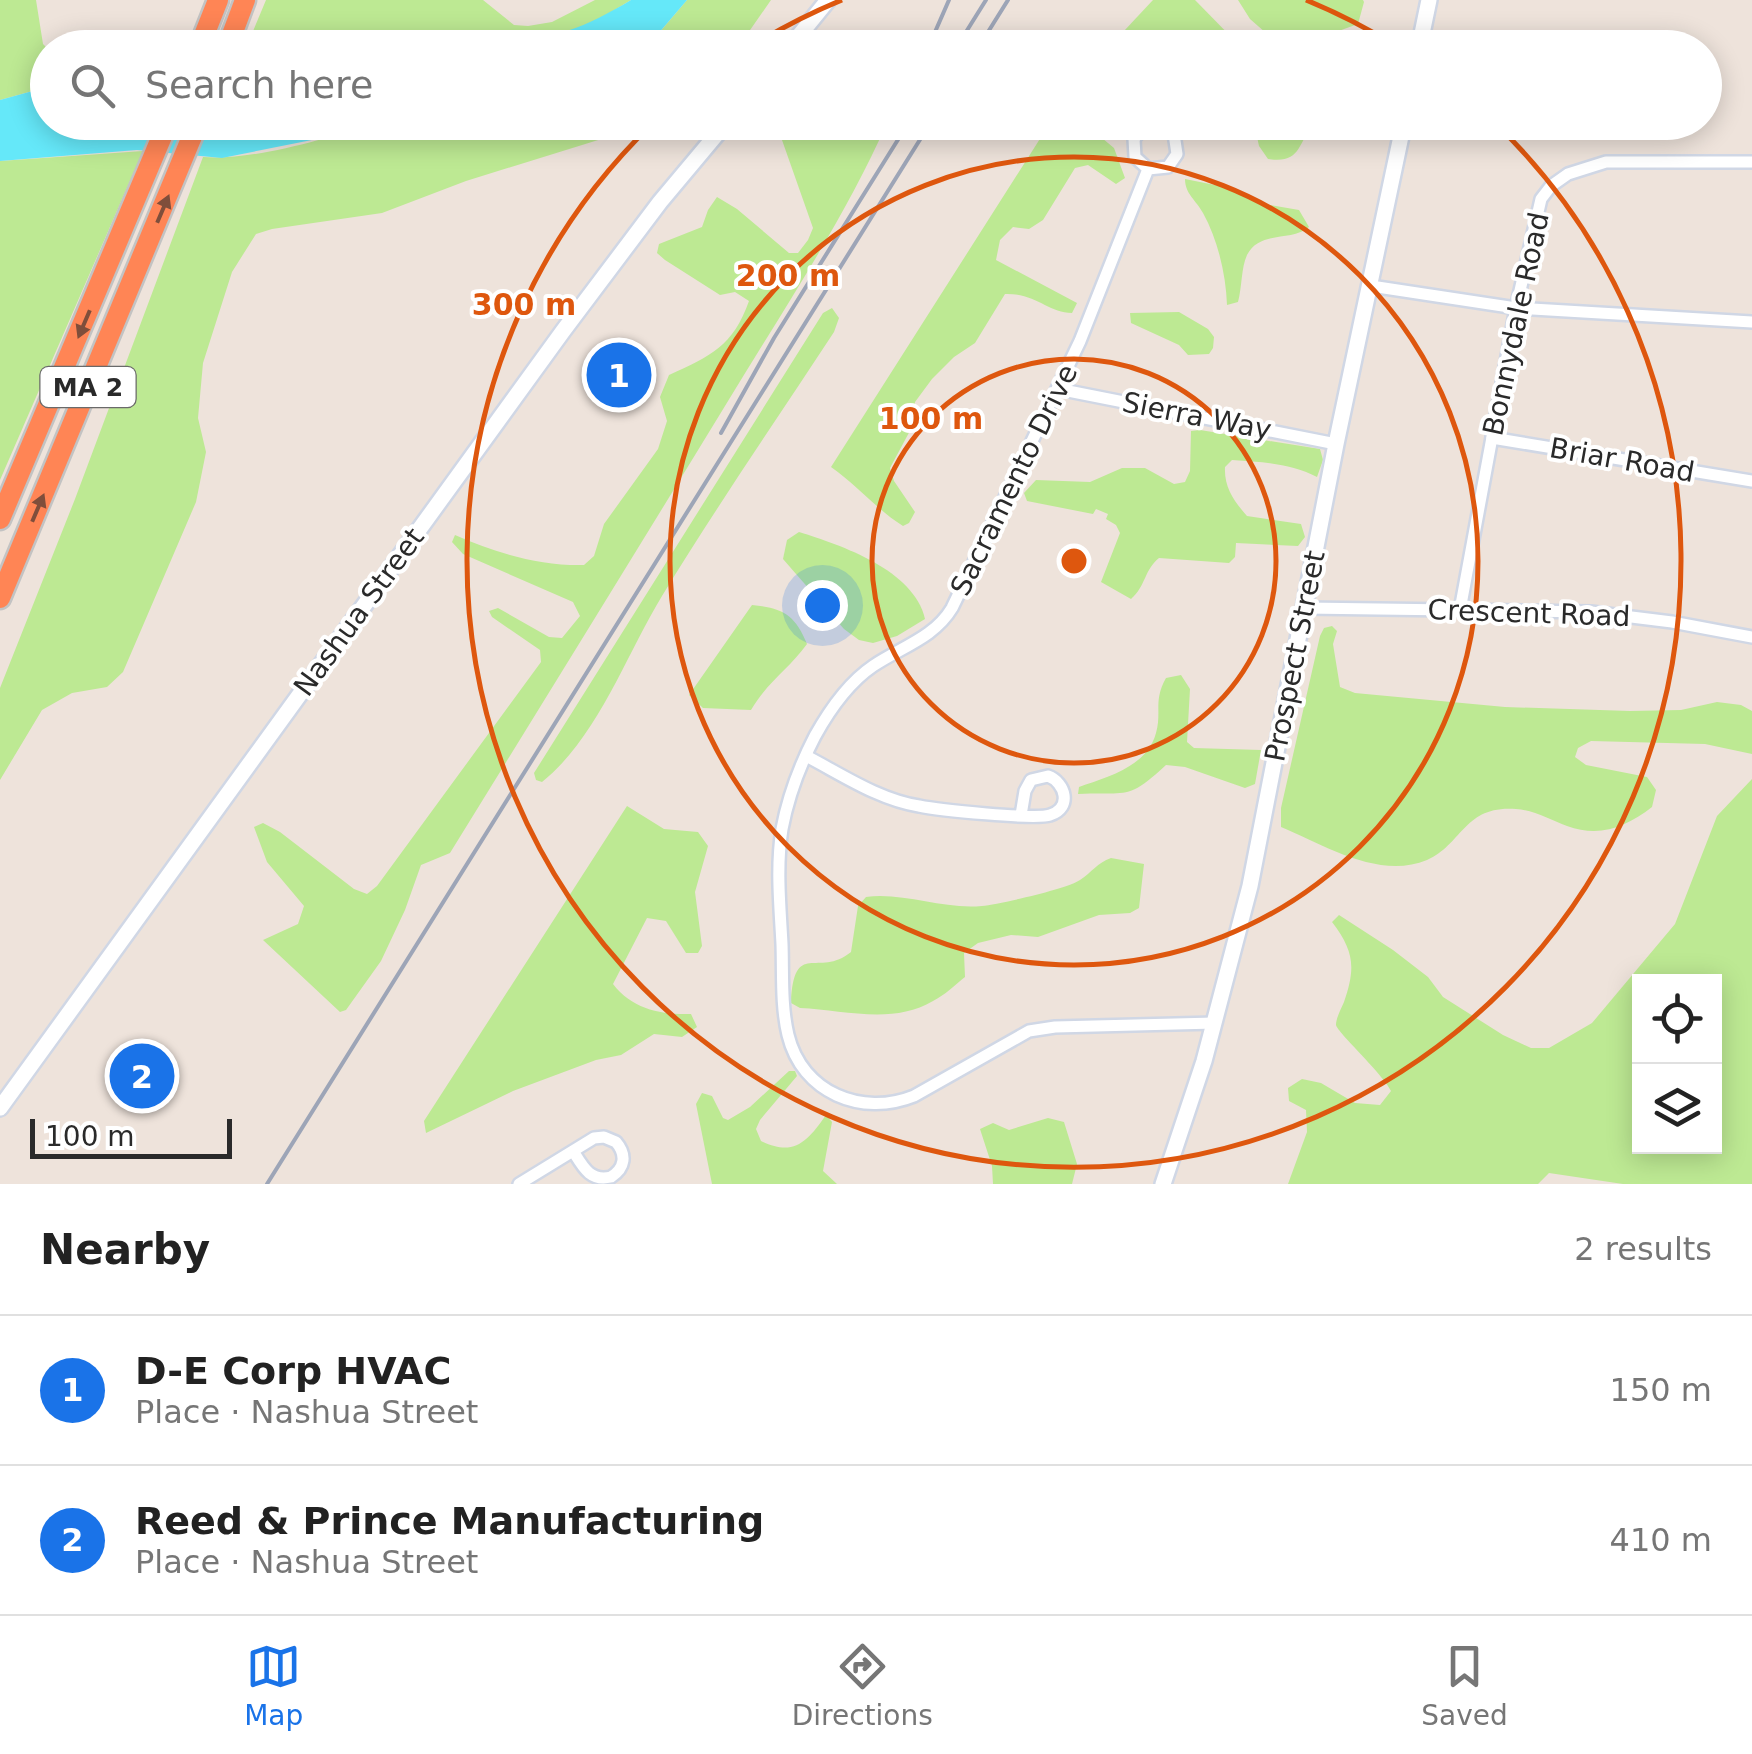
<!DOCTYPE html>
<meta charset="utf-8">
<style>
:root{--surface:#fff;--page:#f2f2f2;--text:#222;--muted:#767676;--line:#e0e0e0;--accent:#1a73e8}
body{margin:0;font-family:"DejaVu Sans",sans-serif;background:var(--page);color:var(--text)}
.controls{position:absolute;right:30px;bottom:30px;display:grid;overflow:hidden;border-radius:0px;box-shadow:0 5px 25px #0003}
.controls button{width:90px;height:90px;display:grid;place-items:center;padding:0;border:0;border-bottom:2px solid var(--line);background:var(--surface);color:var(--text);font:50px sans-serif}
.scale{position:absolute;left:30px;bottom:25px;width:202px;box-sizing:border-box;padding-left:10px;border:5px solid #2a2a2a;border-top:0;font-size:28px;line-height:35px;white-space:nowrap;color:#2a2a2a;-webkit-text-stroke:8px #fff;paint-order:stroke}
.you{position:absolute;left:822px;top:605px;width:35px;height:35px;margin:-25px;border:8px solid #fff;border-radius:50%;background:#1a73e8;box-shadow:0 0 0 15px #1a73e833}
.badge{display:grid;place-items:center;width:65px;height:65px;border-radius:50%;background:var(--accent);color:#fff;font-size:32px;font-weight:700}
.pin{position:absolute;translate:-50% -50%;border:5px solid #fff;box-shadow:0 2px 10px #0006}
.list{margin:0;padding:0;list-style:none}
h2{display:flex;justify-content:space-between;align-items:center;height:130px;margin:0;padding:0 40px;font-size:42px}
h2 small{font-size:32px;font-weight:400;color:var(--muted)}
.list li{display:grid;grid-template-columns:65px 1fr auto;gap:30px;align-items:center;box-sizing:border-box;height:150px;padding:0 40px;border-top:2px solid var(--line)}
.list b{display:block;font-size:38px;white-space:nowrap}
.list p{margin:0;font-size:32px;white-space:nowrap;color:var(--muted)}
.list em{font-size:32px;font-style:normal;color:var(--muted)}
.icon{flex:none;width:55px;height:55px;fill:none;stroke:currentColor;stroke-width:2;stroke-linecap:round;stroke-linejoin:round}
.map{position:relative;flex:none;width:1752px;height:1184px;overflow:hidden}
.search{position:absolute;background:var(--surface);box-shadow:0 5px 25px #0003;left:30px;right:30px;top:30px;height:110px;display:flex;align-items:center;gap:25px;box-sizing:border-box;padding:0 35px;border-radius:55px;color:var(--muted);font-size:38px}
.sheet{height:430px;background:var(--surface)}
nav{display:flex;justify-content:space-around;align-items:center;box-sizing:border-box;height:140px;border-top:2px solid var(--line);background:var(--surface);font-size:28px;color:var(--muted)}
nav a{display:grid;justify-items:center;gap:5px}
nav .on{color:var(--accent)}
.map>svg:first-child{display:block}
.green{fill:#bde993;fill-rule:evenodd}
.water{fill:#65e8f9}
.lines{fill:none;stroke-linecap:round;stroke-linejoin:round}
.street-casing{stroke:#d0d7e5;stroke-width:16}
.secondary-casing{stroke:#d0d7e5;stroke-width:20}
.highway-casing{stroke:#c3c3c3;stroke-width:25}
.street{stroke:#fff;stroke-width:11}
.secondary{stroke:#fff;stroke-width:15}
.highway{stroke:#ff8555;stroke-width:20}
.rail{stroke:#9da5b7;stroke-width:4}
.oneway{fill:#7f4e3b}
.ring{fill:none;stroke:#de570e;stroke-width:5}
.labels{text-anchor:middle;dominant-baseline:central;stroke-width:8;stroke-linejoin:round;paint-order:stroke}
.shield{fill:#fff;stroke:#6a6a6a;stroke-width:2.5}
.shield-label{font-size:25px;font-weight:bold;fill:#2a2a2a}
.street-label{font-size:28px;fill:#2a2a2a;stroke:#fff}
.centre{fill:#de570e;stroke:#fff;stroke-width:5}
.ring-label{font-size:30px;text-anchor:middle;font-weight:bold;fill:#de570e;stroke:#fff;stroke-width:8;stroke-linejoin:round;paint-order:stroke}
</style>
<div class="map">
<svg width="1752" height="1184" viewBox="0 0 1752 1184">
<rect width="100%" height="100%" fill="#eee3db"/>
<g class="green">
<polygon points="0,0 36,0 43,44 48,49 47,87 0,100"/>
<polygon points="266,0 483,0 514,25 528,26 552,22 595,0 631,0 590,25 547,39 491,47 246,48"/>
<polygon points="687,0 771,0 748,33 753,47 642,48 652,41"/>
<polygon points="1153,0 1195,0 1241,47 1109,47"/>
<polygon points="1238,0 1363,0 1364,2 1358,24 1333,33 1318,47 1283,48 1250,19"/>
<path d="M373,123H653L466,181L382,213L272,229L256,234L232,272L203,363L198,418L206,452L196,502L123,672L107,687L72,693L42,710L0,780V688L75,499L203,157C250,161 328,139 373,123Z"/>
<path d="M776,123H831L854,132L871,123H887C843,222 781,313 725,406C634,555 542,704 450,853L421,865L405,910L381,961L346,1010L340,1012L263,940L298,924L304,906L267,862L254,827L263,823L280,832L354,889L367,894L377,886L541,662L540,650L492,617L489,611L498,608L549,637L562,638L580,616L573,602L463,554L452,542L455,535C496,553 539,566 584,565L594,556L604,524L658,449L667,421L660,397L669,375C711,356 733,346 749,301L735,292L720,295L665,260L657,253L659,244L702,227L708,210L717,197L737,209L789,253H798L808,240L813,228Z"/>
<path d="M1050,123H1084L1114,148L1125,178L1116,184L1088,165L1075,168L1043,220L1029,229L1013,227L1000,240L996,260L1077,303L1072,313C1048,313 1036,293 1005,294L975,343L954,357L932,379L915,402L912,427L890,468L894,481L915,512L909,523L903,526C876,509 857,485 831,467Z"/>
<path d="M1254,123V122L1313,123C1298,145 1300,164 1268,159L1259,146Z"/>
<polygon points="143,151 0,480 0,161"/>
<path d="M1185,179L1235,189L1264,204L1299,210L1309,227C1292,242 1260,230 1247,255C1241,268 1242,288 1238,302L1227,305C1226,275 1218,240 1203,213C1196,200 1185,194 1185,179Z"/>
<path d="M832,308L839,318L834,332C777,419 717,506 662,596C626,655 598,737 542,782L536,780L534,773L823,313Z"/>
<polygon points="1179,312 1208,329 1214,337 1213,348 1209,354 1188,355 1179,345 1131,323 1130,313"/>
<path d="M1200,430L1320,449L1323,460L1317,477C1290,463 1262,462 1232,460L1225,467C1224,488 1234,501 1247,516L1301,524L1305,537L1298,546L1236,543L1235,557L1229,563L1159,558C1144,570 1146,586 1131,599L1101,582L1120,533L1116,525L1106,519L1108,514L1096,509L1093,514L1027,501L1024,493L1036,480L1090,482L1122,468H1145L1174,484L1185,482L1190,471L1191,431Z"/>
<path d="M799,532C841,545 914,570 925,619L897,636L873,643L859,640L844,629L783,559L787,540Z"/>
<path d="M752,605C782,608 795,614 807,644C789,669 768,681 751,710L703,708L689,695Z"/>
<path d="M1332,626L1337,631L1333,644L1340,687L1355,693L1505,707L1630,711L1681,710L1717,702L1741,705L1752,711V754L1705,744L1591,741L1578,748L1575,757L1586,765L1647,777L1656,790L1652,807C1626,827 1600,838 1567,826C1551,820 1534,810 1516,809C1464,805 1463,844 1427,860C1379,880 1324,845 1281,827V808L1320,636L1324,628Z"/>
<path d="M1181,675L1190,689L1187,742L1194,748L1261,750L1255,784L1245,788L1185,767L1166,765C1126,802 1128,791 1078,794L1079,787C1107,777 1147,767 1156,733C1162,712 1153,701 1166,678Z"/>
<path d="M1752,779V1184H1623L1549,1173L1538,1184H1288L1307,1132L1306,1110L1289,1101L1288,1088L1302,1079L1321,1083L1355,1103L1380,1105L1391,1091C1383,1074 1337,1032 1336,1025C1336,1018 1341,1009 1344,1002C1356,967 1354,951 1332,922L1339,915L1393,950L1428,977L1443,997L1503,1035L1531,1048H1549L1592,1023L1675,924L1717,816ZM1640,982H1714V1146H1640Z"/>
<path d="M627,806L664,829L698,832L708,846L695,892L702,946L698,953H686L666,921L647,918L613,984C632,1009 661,1015 691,1014L697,1027L682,1037L654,1034L621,1055L596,1060L513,1091L426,1133L424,1121Z"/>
<path d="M1111,858L1144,864L1139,908L1130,913L1099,915L1038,937L1011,935L978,943L964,953L965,977C955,985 945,995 933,1001C893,1025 844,1010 800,1008L791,1003C794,938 818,979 851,952L858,906L866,897C904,892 944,910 982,906C1000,904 1067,889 1080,880C1092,872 1097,863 1111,858Z"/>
<path d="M789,1071H795L797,1076L760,1120L756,1129L761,1141C794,1157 807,1142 826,1115L832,1122L823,1171L837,1184H712L696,1104L702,1093L712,1096L723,1118L728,1120L750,1107Z"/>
<polygon points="1048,1118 1064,1122 1077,1164 1072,1184 993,1184 992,1166 980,1129 993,1123 1009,1130"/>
</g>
<g class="water">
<path d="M631,0H687L652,41L642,47H491C551,38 578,32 631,0Z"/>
<polygon points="47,87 48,122 100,123 102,126 183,135 272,122 373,123 342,134 222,158 137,150 0,161 0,100"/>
</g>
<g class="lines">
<g class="street-casing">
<g id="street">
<path d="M1148,169L1135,157L1134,139L1143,128L1162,126L1174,134L1177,154L1168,167L1148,169L1080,341L952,608C934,638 901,647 873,666C848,683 830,709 815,736C800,765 788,797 782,829C776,867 780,906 782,944C783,973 781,1006 788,1035C802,1093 862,1117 914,1096L1029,1031L1055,1027L1215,1023"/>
<polyline points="1371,286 1516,308 1752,322"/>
<polyline points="1058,389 1336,444"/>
<polyline points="1492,438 1752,481"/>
<polyline points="1305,608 1591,612 1672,622 1752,637"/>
<polyline points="1460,610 1516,308 1541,199 1551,186 1568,174 1606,162 1752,162"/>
<path d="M806,756C841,774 879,800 919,806C938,810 1036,820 1050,815C1073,808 1065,782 1048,776L1031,780L1025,791L1021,815"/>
<path d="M519,1184L594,1138L604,1137L616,1142C627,1155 625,1168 611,1177C590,1182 583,1167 573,1151"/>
</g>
</g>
<g class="secondary-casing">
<g id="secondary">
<polyline points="789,48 828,0"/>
<polyline points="1419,48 1429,0"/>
<polyline points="0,1108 563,331 660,202 727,122"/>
<polyline points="1163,1184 1204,1061 1250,886 1336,444 1404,122"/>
</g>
</g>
<g class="highway-casing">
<g id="highway">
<polyline points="199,48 218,0"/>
<polyline points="227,48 245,0"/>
<polyline points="0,519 168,122"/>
<polyline points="0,598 198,122"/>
</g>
</g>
<use href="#street" class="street"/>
<use href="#secondary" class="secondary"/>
<use href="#highway" class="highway"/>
<g class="rail">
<polyline points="928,48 949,0"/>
<polyline points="956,48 986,0"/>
<polyline points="978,48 1008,0"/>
<polyline points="721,433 774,338 909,122"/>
<polyline points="267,1184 931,122"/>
</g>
</g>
<defs><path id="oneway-solid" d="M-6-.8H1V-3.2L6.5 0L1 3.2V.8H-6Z" transform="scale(2.5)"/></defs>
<g class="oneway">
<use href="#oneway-solid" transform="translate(163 209) rotate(-67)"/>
<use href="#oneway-solid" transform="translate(84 324) rotate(113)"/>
<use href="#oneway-solid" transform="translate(38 508) rotate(-67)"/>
</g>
<g class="ring">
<circle cx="1074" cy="561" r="202"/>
<circle cx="1074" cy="561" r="404"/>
<path d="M752 46A607 607 0 0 1 842 0M1306 0A607 607 0 0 1 1396 46M1496 124A607 607 0 1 1 652 124"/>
</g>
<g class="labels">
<rect class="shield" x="40.5" y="367" width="95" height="40" rx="8"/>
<g class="shield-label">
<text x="88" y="387">MA 2</text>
</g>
<g class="street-label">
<text transform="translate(1516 324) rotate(-78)">Bonnydale Road</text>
<text transform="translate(1197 416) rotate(11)">Sierra Way</text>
<text transform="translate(1622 460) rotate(10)">Briar Road</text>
<text transform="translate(1014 480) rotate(-64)">Sacramento Drive</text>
<text transform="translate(359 612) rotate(-54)">Nashua Street</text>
<text transform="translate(1529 613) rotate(2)">Crescent Road</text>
<text transform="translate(1295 656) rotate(-79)">Prospect Street</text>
</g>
</g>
<circle cx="1074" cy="561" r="15" class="centre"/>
<g class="ring-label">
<text x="788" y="286">200 m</text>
<text x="524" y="315">300 m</text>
<text x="931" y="429">100 m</text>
</g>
</svg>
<div class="controls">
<button><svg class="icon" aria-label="locate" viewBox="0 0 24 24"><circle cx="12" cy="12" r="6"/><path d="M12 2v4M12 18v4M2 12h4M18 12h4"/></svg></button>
<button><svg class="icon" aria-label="layers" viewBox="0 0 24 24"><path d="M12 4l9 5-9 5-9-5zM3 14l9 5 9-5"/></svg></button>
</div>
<div class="scale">100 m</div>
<div class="you"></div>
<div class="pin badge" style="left:619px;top:375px">1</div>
<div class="pin badge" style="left:142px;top:1076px">2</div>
<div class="search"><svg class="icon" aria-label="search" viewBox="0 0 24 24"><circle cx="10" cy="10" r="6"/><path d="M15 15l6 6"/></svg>Search here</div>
</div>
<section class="sheet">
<h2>Nearby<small>2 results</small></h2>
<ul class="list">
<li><span class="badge">1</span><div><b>D-E Corp HVAC</b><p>Place · Nashua Street</p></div><em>150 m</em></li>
<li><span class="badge">2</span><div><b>Reed &amp; Prince Manufacturing</b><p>Place · Nashua Street</p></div><em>410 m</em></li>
</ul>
</section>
<nav>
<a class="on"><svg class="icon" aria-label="map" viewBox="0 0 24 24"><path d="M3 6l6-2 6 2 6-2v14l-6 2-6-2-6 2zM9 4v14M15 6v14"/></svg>Map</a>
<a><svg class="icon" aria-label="directions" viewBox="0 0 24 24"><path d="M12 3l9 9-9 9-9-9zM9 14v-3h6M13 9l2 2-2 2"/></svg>Directions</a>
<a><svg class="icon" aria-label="saved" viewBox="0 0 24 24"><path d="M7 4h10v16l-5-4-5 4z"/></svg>Saved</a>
</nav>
